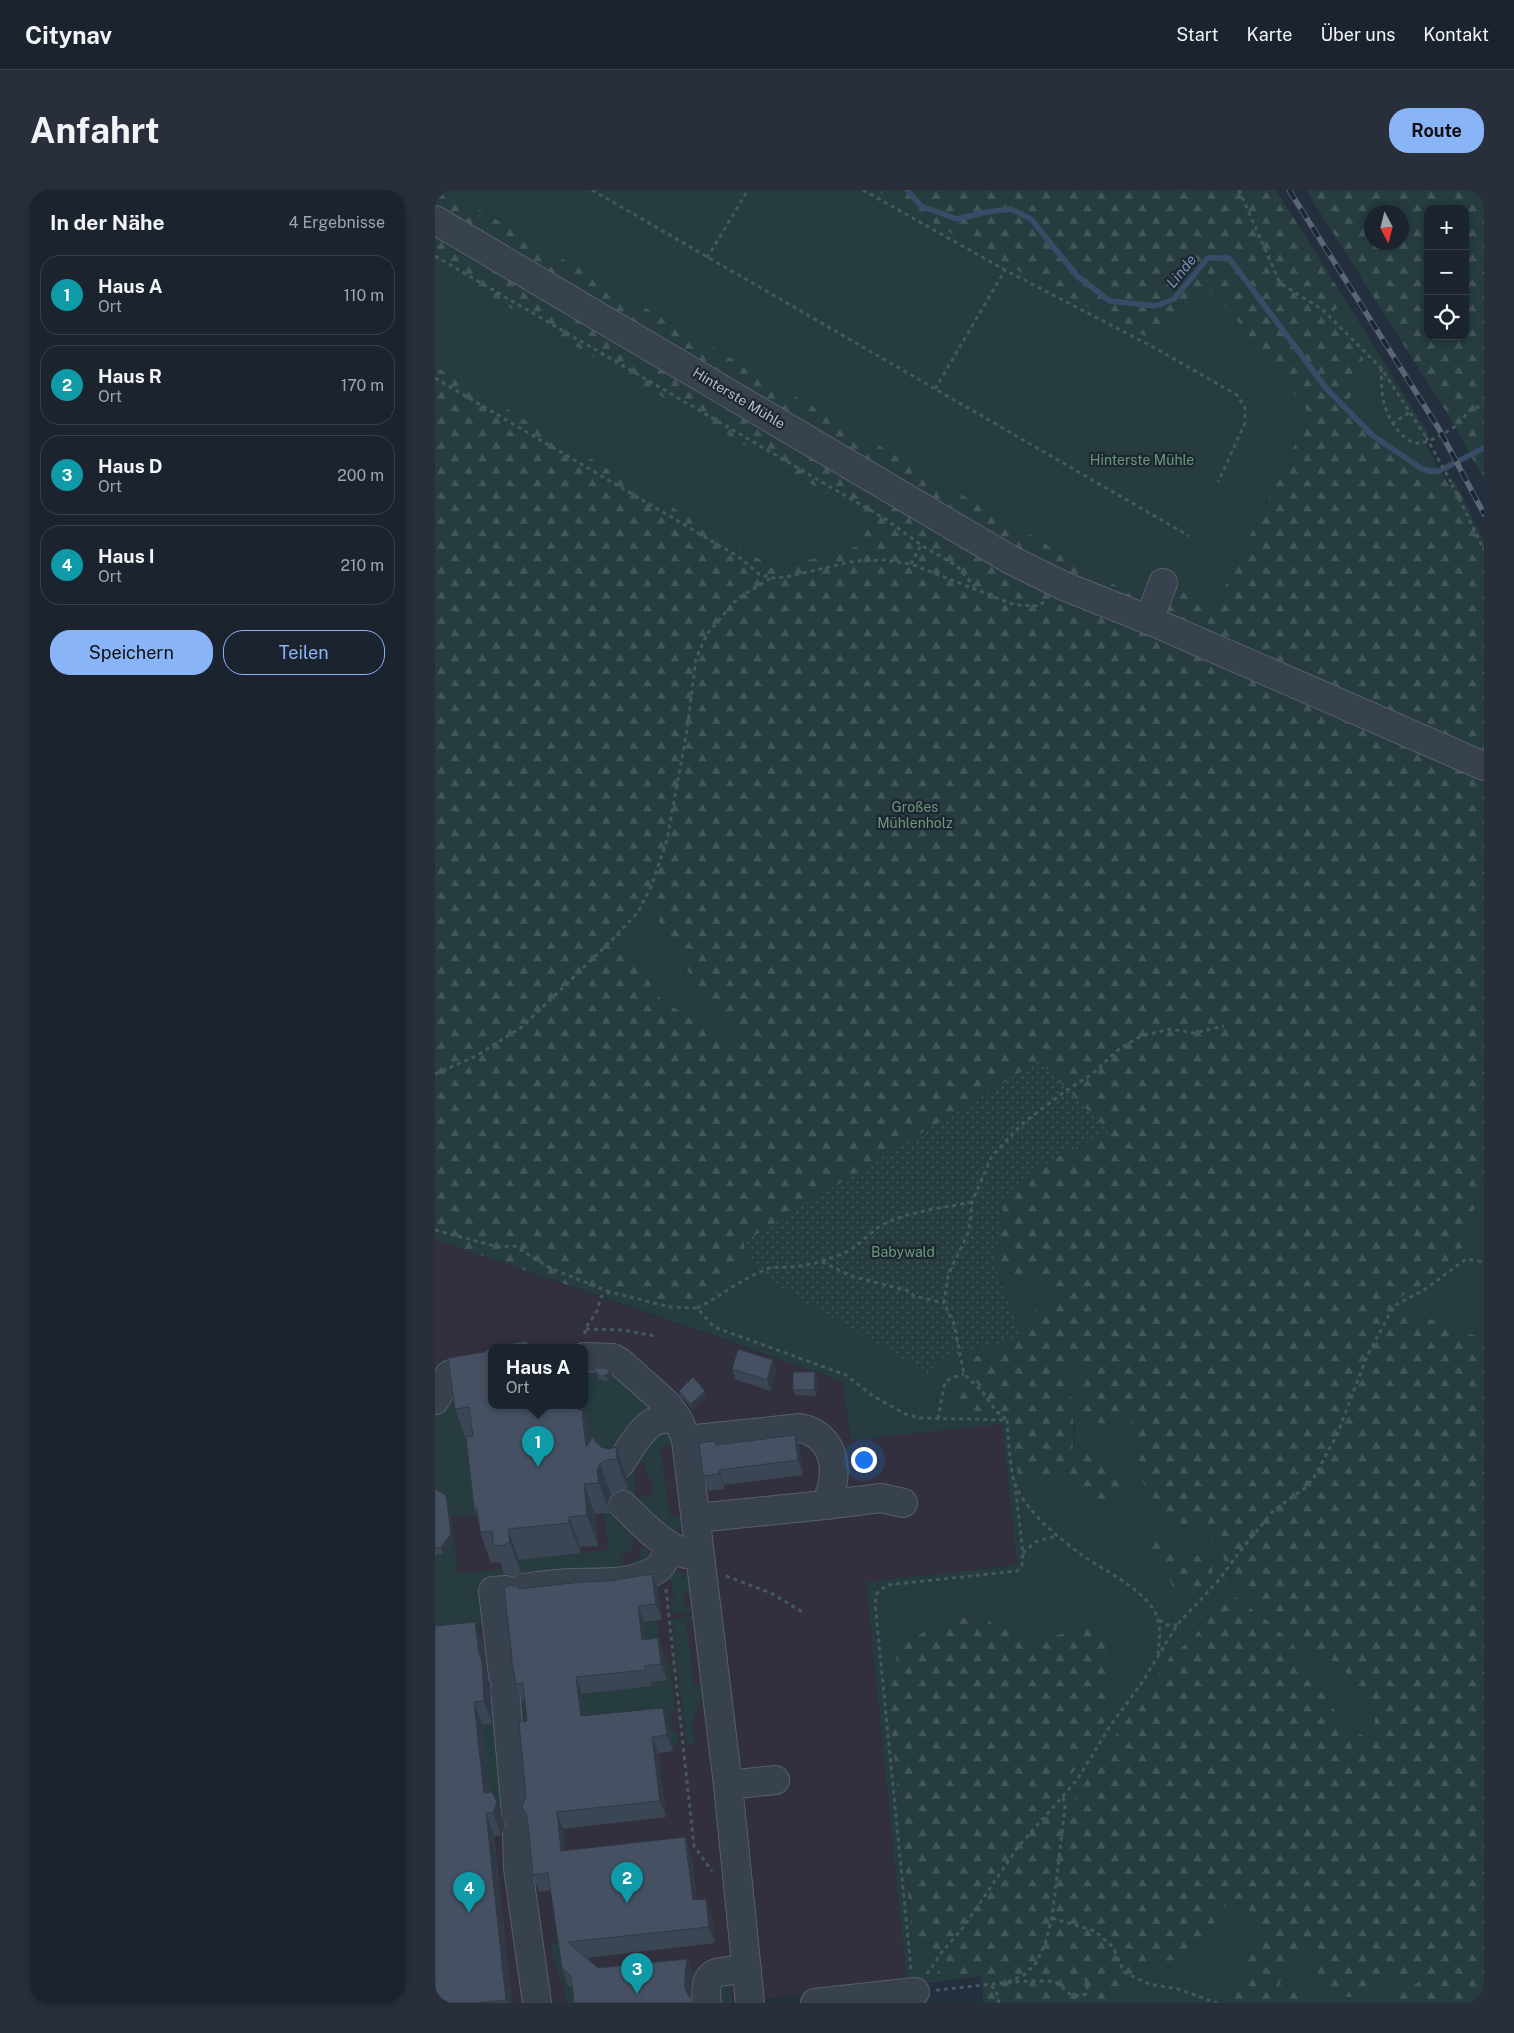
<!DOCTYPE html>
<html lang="de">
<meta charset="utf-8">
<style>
:root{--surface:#1b232e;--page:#282f3a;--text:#f1f3f6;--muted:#a0a4aa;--line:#39404a;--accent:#8ab4f8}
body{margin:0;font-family:"Public Sans",sans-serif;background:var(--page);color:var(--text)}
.controls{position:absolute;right:15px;top:15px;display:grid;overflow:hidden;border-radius:10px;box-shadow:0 2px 8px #0003}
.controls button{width:45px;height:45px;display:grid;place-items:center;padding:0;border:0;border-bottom:1px solid var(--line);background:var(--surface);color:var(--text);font:25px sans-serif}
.compass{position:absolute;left:929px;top:15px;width:45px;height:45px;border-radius:50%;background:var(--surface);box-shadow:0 2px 8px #0003;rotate:173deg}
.you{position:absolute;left:428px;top:1269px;width:18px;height:18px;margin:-12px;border:4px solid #fff;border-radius:50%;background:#1a73e8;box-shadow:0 0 0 8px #1a73e833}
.badge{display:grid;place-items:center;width:32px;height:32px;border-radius:50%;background:var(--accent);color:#fff;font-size:16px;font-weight:700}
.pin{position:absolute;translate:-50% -41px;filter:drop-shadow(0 1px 2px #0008)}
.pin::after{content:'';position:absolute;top:26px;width:18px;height:15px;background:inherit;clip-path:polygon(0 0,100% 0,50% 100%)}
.popup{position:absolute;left:53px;top:1154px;width:100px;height:65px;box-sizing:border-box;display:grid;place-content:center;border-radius:10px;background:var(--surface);filter:drop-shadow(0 1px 4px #0005);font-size:16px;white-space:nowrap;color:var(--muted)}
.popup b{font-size:19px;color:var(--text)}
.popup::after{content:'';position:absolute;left:50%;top:100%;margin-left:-10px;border:10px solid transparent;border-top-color:var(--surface)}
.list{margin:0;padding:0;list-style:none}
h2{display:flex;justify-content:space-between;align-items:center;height:65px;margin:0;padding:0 20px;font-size:21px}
h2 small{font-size:16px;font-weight:400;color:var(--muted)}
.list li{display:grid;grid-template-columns:32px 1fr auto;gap:15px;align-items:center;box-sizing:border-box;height:80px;margin:0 10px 10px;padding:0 10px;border:1px solid var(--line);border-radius:20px}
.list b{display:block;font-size:19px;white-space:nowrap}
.list p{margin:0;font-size:16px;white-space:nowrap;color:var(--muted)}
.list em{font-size:16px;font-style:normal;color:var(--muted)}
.actions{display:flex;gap:10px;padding:15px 20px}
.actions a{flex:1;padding:11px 0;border:1px solid var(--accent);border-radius:20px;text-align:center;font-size:18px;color:var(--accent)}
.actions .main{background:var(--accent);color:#111}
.icon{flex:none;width:28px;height:28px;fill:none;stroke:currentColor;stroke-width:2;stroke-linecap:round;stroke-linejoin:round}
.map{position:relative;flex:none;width:1049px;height:1813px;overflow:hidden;border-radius:20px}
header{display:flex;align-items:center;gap:30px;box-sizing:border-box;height:70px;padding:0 25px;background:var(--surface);border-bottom:1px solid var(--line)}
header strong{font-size:24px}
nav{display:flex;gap:28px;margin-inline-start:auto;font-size:18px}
.intro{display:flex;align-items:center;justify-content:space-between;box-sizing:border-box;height:120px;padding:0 30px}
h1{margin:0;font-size:35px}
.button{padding:12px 22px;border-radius:20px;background:var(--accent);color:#111;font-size:18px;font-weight:700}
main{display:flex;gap:30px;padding:0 30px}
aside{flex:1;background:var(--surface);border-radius:20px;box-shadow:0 2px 8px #0003}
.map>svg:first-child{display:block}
.medical{fill:#32303f;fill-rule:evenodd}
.green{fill:#263c3f;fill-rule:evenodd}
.forest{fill:url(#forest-firs);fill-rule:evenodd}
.park{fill:url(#park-dots)}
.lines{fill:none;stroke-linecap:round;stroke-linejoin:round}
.stream{stroke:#394c67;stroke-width:5.5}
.minor-casing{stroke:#565f6c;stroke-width:30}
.path{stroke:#44595c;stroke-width:3;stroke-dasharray:4 4;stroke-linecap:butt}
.minor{stroke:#38414e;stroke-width:28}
.rail-casing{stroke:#5a6575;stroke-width:5.5}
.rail{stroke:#1d2633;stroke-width:4;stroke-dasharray:11;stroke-linecap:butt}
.path-bridge{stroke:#44595c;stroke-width:3;stroke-dasharray:4 4;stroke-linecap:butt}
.wall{fill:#3b4654}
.shaded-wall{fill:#303945}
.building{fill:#455162;stroke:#303945}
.labels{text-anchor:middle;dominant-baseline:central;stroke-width:4.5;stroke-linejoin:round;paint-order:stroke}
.street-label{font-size:14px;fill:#b4bcc9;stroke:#1d2633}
.park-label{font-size:14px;fill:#6b9a76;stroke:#1d2633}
.water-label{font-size:15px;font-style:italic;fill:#7c92b1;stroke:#1d2633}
</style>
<header>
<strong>Citynav</strong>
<nav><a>Start</a><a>Karte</a><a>Über uns</a><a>Kontakt</a></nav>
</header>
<div class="intro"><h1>Anfahrt</h1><a class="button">Route</a></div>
<main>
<aside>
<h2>In der Nähe<small>4 Ergebnisse</small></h2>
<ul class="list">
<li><span class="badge" style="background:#0f9aa8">1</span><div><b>Haus A</b><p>Ort</p></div><em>110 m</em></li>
<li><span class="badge" style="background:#0f9aa8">2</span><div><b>Haus R</b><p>Ort</p></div><em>170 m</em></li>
<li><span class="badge" style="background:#0f9aa8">3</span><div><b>Haus D</b><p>Ort</p></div><em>200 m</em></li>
<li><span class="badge" style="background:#0f9aa8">4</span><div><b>Haus I</b><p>Ort</p></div><em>210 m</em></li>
</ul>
<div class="actions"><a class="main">Speichern</a><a>Teilen</a></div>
</aside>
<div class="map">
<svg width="1049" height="1813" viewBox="0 0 1049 1813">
<defs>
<pattern id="forest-firs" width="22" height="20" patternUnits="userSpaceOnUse" patternTransform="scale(1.25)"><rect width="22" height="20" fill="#263c3f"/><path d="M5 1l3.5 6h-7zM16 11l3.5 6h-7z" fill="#435659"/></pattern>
<pattern id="park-dots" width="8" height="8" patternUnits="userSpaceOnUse" patternTransform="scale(1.25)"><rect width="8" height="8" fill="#263c3f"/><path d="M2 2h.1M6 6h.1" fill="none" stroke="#435659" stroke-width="1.8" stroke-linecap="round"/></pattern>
</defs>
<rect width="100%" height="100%" fill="#242f3e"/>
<path class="medical" d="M0,1050L407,1191L416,1250L567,1233L582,1375L431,1392L472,1795L325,1809V1813H0ZM57,1158H149V1216H57Z"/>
<g class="green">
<polygon points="11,0 440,0 574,76 779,100 875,224 780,417 728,393 712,415"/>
<polygon points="0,74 438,330 423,356 341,379 0,176"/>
<polygon points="911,111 994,245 988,249 1004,279 998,281 991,281 981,277 931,244 906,217 924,196 891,127"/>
<polygon points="210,707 256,786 309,855 288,851 225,808 184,742"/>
<polygon points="1049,987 1049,1149 953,1114 993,1091 1028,1057"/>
<path d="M545,1047L572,1107L559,1072L582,1087L612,1092L615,1111L588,1128L587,1147L556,1164L536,1167L545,1198L526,1197L516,1204L574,1226L607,1289L636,1280L640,1240L637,1208L631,1176L645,1179V1219L674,1234L695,1226L708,1292L730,1327L769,1343L789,1369L795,1389L869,1454L905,1475L932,1507L940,1532V1544L932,1548L908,1534L858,1454L834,1432L799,1406L788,1403L760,1446L735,1467L650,1590L632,1628L613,1622L635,1586L653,1564L675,1522L670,1496L676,1461L649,1438L598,1451L544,1427L515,1428L460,1458L462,1475L452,1492L478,1755L511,1760L499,1792L472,1795L431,1392L582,1375L567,1234L416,1250L407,1191L162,1105L169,1096L193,1099L205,1107L237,1114H261L277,1107L309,1071V1052ZM452,1118L510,1167L501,1170ZM730,1346L739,1361L767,1367L741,1401L728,1377Z"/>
<path d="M152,1174H168L164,1189L169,1191L175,1189L181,1179L215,1221L178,1270L155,1251L153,1231H150C148,1215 146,1191 152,1174Z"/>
<polygon points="17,1193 32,1250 47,1324 15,1327 0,1305 0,1226"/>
<polygon points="235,1240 241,1255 225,1257 235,1327 249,1326 249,1332 246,1339 233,1343 205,1319 204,1307 218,1305 216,1287 212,1287 210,1273 202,1274 216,1242"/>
<path d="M198,1268C200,1284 199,1300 201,1316L194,1309L191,1279Z"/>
<polygon points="168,1310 182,1321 177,1327 201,1350 197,1355 200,1358 187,1365 186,1373 191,1376 197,1374 198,1371 206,1367 205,1358 207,1356 223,1370 226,1399 90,1415 84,1370 173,1360"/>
<polygon points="19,1352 23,1384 69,1379 79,1473 54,1436 0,1441 0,1366 8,1364"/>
<path d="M233,1378C248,1381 259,1387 263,1402L248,1404L249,1419L265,1417V1420L237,1424L235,1409L239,1408L236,1390H233L232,1380Z"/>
<path d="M266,1425V1428L251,1430L258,1495L274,1494C271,1506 262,1515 259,1526C256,1534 259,1545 260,1554L252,1556L237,1429Z"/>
<polygon points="222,1431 226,1465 213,1467 209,1433"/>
<polygon points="230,1472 235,1472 240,1521 234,1522 237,1541 242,1541 243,1554 237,1556 234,1534 152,1542 147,1504 217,1496 216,1492 231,1490"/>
<polygon points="94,1510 94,1613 56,1617 47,1535 64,1533 62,1513"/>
<polygon points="811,1712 824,1748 811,1771 816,1788 801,1801 798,1813 701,1813 685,1810 697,1785 714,1772 742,1770 772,1745 788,1717"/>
<polygon points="874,1751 887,1761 880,1790 992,1789 955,1808 953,1813 880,1813 866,1800 844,1795 856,1769"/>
<polygon points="127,1752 142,1798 144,1813 131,1813 129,1793 124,1789 122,1776 119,1776 115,1754"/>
<polygon points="293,1787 297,1813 280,1813 276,1797"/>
</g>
<g class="forest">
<path d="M0,0H11L712,414L728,393L780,417L875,224L779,101L716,149L574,76L440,0H841L911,111L891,127L928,168L924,196L907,217L931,244L981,277L991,281H998L1004,279L1014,295L1020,292L1049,351V987L1028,1057L993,1091L954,1114L1049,1149V1813H953L955,1808L990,1789H951L934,1808L895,1806L880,1790L887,1761L874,1752L856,1769L844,1795L866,1800L880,1813H798L801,1801L816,1788L811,1771L824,1748L811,1712L788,1717L772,1745L742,1770L714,1772L697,1784L685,1810L701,1813H548L546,1786L499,1792L510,1760L478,1756L452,1492L462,1475L460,1458L515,1428L544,1427L598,1451L649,1438L671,1441L676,1461L670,1496L675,1522L653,1564L635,1586L614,1621L631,1628L650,1590L735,1467L760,1446L787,1403L799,1406L834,1432L858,1454L908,1534L932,1548L940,1544V1532L932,1507L905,1475L869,1454L800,1399L789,1369L769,1343L730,1327L708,1292L695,1227L674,1234L656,1232L645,1219V1179L631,1176C637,1206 641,1232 637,1262L661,1257L685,1278L687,1299L678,1314H656L638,1301L635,1280L607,1289L583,1286L574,1226L517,1217L516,1204L526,1197H545L533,1183L536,1167L556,1164L586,1147L588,1128L615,1111L612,1092L582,1087L560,1073L309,1052V1071L300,1086L277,1107L261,1114H237L205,1107L193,1099L170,1096L162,1105L0,1050V176L341,379L423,356L438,330L0,74ZM210,707L256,786L308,855L288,851L225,808L184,742Z"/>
<path d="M871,0H1049V290L1017,231ZM993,19H1030V146H993ZM936,22H966V52H936Z"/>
<polygon points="717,1344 730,1346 739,1361 767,1367 778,1377 775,1394 760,1405 740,1401 728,1377 715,1363 710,1353"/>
</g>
<polygon class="park" points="604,871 674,942 603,977 570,1006 559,1072 587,1147 501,1170 495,1185 329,1088 323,1077 321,1078 309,1052"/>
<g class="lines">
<polyline class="stream" points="472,0 486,16 522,29 552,22 576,19 596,29 642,86 675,111 720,116 739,109 773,68 794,68 891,198 937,245 987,279 1002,282 1049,258"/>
<g class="minor-casing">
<g id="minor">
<polyline points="0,30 576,370 629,396 714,430 1049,576"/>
<polyline points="714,430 728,393"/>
<polyline points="149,1167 178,1168 186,1173 233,1215 244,1231 251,1250 293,1595 315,1813"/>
<polyline points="0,1210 14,1185 21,1182 57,1177"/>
<path d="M251,1250L365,1238C403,1246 405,1286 390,1315L262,1328"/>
<path d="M185,1274C195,1260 208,1231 228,1229C233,1228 239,1230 244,1231"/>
<path d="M188,1315C209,1335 224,1353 251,1364"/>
<polyline points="390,1315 446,1308 468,1313"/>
<path d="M88,1398C103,1396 119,1394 134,1393C163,1392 195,1396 221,1380C229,1375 231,1365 234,1357"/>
<polyline points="68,1485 58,1401 71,1400"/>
<polyline points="70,1499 81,1624"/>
<polyline points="293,1595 340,1590"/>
<polyline points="82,1644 83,1678 102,1813"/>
<path d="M272,1813C267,1777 283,1783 312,1779"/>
<polyline points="380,1813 480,1802"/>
</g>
</g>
<g class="path">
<polyline points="157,0 754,346"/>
<polyline points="428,0 570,80 720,158 802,205 810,218 810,233 783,292"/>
<polyline points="804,0 845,93 888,120 946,178 991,247"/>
<polyline points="0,66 452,330 486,355 522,376 540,397"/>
<polyline points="272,68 313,0"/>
<path d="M946,178C947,189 946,202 949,213C952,226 966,251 981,253C990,255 1015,241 1022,235C1033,225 1030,218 1049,216"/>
<polyline points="0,188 304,367 324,384 337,388 351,387 420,371 450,370 476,374 580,415 603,416 609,412"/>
<polyline points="500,199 570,80"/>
<polyline points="957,234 975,222"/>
<polyline points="1017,294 1049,360"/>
<polyline points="476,374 486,355"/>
<polyline points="0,884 41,866 87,837 176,751 203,722 216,697 232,650 252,540 261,469 272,444 302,409 336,388"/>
<polyline points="0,1040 63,1057 80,1056 115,1078 175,1102"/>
<polyline points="387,1072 416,1086 474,1101 479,1106 509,1113"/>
<path d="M262,1118C287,1106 308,1087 335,1078C342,1076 350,1078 358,1077C376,1075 392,1070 409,1063C424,1057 434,1042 449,1034C475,1021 508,1018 537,1012"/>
<polyline points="151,1139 188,1140 220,1146"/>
<path d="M150,1144V1139L162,1121L166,1107L175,1102L235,1117L262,1118L279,1137L411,1185L438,1206L470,1224L485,1228L572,1230C573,1245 575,1282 580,1294C592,1323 624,1348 648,1366C671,1382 716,1402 723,1430C726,1441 724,1453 723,1464"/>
<polyline points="503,1229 510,1192 516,1188 529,1184"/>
<polyline points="571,1229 561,1221 546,1200 529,1184 519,1134 509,1113 513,1085 534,1041 537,1012 557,966 587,934 632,900 656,885 684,859 706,846 735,839 759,843 789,836"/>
<polyline points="588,1363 600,1352 621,1346"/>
<polyline points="291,1386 336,1403 369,1423"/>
<polyline points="231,1399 259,1656 277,1681"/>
<polyline points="724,1430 732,1435 742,1435"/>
<polyline points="617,1728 660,1741 678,1757 689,1782 714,1794 743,1799 782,1813"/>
<polyline points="476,1779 440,1413 442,1403 452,1395 582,1381 587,1375 588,1364 580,1294"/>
<polyline points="492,1784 507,1762 527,1739 583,1657 642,1590 675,1536 706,1494 742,1435 783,1391 806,1360 839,1320 870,1298 878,1289 902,1245 932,1166 959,1116 992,1098 1031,1069 1049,1072"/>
<polyline points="573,1792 589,1785 601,1773 610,1754 617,1728 630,1617 628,1607"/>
<polyline points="556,1796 561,1800 564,1813"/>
<path d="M501,1800C538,1797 576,1790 614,1791C632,1791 627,1811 651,1804L653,1794L650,1788"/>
</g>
<use href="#minor" class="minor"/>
<g class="rail-casing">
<polyline id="rail" points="854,0 1004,239 1049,324"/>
</g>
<use href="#rail" class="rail"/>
<polyline class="path-bridge" points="991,247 1017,294"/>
</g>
<g class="wall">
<polygon points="13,1168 57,1216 148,1216 153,1231 154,1240 157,1249 161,1252 166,1257 173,1259 181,1257 192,1288 193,1300 184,1300 176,1305 173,1312 175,1323 160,1324 163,1356 145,1357 146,1363 84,1370 86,1383 78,1386 69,1384 65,1372 56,1373 45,1342 44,1333 39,1318 31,1250 20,1219"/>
<polygon points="159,1178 175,1181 177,1186 173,1191 169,1191 164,1189"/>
<polygon points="297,1179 342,1181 336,1201 301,1190"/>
<polygon points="380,1182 382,1188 381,1206 360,1205 358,1200"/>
<polygon points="244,1201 270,1201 272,1206 258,1219 246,1206"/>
<polygon points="360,1245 365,1260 368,1285 289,1295 290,1299 274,1301 268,1286 281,1254"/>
<polygon points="0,1299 14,1313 19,1352 8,1364 0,1366"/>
<polygon points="84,1399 223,1400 227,1430 209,1432 211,1450 223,1448 229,1465 232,1490 216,1492 217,1496 147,1504 150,1525 234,1534 238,1561 223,1563 231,1627 128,1639 130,1661 256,1663 262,1710 271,1709 277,1726 280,1753 151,1768 163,1778 252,1769 258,1785 256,1800 256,1808 259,1813 139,1813 138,1799 133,1795 127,1778 116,1700 104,1702 98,1685 92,1632 87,1617 91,1606 92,1531 90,1510 87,1511 81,1494"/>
<polygon points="0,1436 49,1455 52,1486 55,1494 57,1534 47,1535 55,1603 70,1635 66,1645 59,1646 77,1813 0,1813"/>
</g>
<g class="shaded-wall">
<polygon points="338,1170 342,1181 336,1201 332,1190"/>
<polygon points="175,1181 177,1186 173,1191 171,1185"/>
<polygon points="380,1182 382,1188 381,1206 379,1200"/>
<polygon points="270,1201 272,1206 258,1219 256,1214"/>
<polygon points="143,1216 148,1216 153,1231 154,1240 158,1251 151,1257"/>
<polygon points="360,1245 365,1260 368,1285 363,1270"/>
<polygon points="181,1257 192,1288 193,1300 182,1270"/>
<polygon points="165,1274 176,1305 173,1312 175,1323 164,1293 162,1281"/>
<polygon points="284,1280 289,1295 290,1299 284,1284"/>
<polygon points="149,1294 160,1324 163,1356 152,1325"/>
<polygon points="11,1305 14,1313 19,1352 8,1364 6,1357"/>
<polygon points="134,1327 145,1357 146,1363 134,1333"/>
<polygon points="73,1339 84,1370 86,1383 75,1352"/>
<polygon points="217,1384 223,1400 227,1430 221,1414"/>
<polygon points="203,1416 209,1432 213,1467 207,1450"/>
<polygon points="40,1432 49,1455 52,1486 55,1494 57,1534 49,1511"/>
<polygon points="223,1448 229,1465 232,1490 226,1474"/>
<polygon points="141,1487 147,1504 152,1542 146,1526"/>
<polygon points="39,1512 47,1535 57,1623 49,1603"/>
<polygon points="228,1518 234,1534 238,1561 232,1545"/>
<polygon points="217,1547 223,1563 231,1627 225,1611"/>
<polygon points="62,1612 70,1635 66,1645 58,1623"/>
<polygon points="122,1622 128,1639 132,1678 126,1661"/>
<polygon points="51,1623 59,1646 77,1813 72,1813 71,1810"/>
<polygon points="250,1647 256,1663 264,1727 258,1710"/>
<polygon points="271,1709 277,1726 280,1753 274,1737"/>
<polygon points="252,1769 258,1785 256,1800 256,1813 250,1798 250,1783"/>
</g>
<g class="building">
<polygon points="92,1151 93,1158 57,1158 57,1216 143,1216 144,1220 147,1220 151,1257 159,1246 160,1251 166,1257 173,1259 181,1257 182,1270 173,1269 165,1274 162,1281 164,1293 149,1294 152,1325 134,1327 134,1333 73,1339 75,1352 67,1356 58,1354 57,1341 45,1342 42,1318 39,1318 31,1247 38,1246 34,1217 20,1219 13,1168 49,1162 58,1156"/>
<polygon points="303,1159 338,1170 332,1190 297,1179"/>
<polygon points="159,1178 171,1178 175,1181 171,1185 167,1186 162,1184"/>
<polygon points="358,1182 380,1182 379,1200 358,1200"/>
<polygon points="258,1187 270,1201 256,1214 244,1201"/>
<polygon points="360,1245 363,1270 284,1280 284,1284 268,1286 264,1253 280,1251 281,1255"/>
<polygon points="0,1299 11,1305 16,1344 6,1357 0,1358"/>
<polygon points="217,1384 221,1414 203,1416 207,1450 223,1448 226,1474 210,1476 211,1480 141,1487 146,1526 228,1518 232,1545 217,1547 225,1611 122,1622 126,1661 250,1647 258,1710 271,1709 274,1737 133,1752 163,1778 252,1769 250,1783 250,1798 253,1805 257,1809 258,1813 139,1813 136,1786 127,1778 113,1683 98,1685 92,1625 87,1617 91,1606 84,1532 92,1531 88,1493 81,1494 77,1473 77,1467 69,1398 75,1395 83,1397 84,1399 145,1392 174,1391"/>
<polygon points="40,1432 44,1464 47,1471 49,1511 39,1512 49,1603 57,1602 62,1612 58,1623 51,1623 71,1810 42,1813 0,1813 0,1436"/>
</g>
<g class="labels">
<g class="street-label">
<text transform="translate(304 208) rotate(31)">Hinterste Mühle</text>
</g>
<g class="park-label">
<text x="707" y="270">Hinterste Mühle</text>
<text x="480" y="617">Großes<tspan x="480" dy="16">Mühlenholz</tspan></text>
<text x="468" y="1062">Babywald</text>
</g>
<g class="water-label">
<text transform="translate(746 81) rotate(-51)">Linde</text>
</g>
</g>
</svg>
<div class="controls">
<button>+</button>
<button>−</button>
<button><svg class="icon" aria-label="locate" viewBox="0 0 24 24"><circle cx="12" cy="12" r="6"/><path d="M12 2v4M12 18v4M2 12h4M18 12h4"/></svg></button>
</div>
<svg class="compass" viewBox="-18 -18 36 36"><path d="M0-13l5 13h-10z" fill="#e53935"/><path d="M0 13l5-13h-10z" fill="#a0a4aa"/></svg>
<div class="you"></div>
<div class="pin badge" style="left:103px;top:1277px;background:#0f9aa8">1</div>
<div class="popup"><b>Haus A</b>Ort</div>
<div class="pin badge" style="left:192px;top:1713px;background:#0f9aa8">2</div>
<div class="pin badge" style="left:202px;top:1804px;background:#0f9aa8">3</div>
<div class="pin badge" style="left:34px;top:1723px;background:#0f9aa8">4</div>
</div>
</main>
